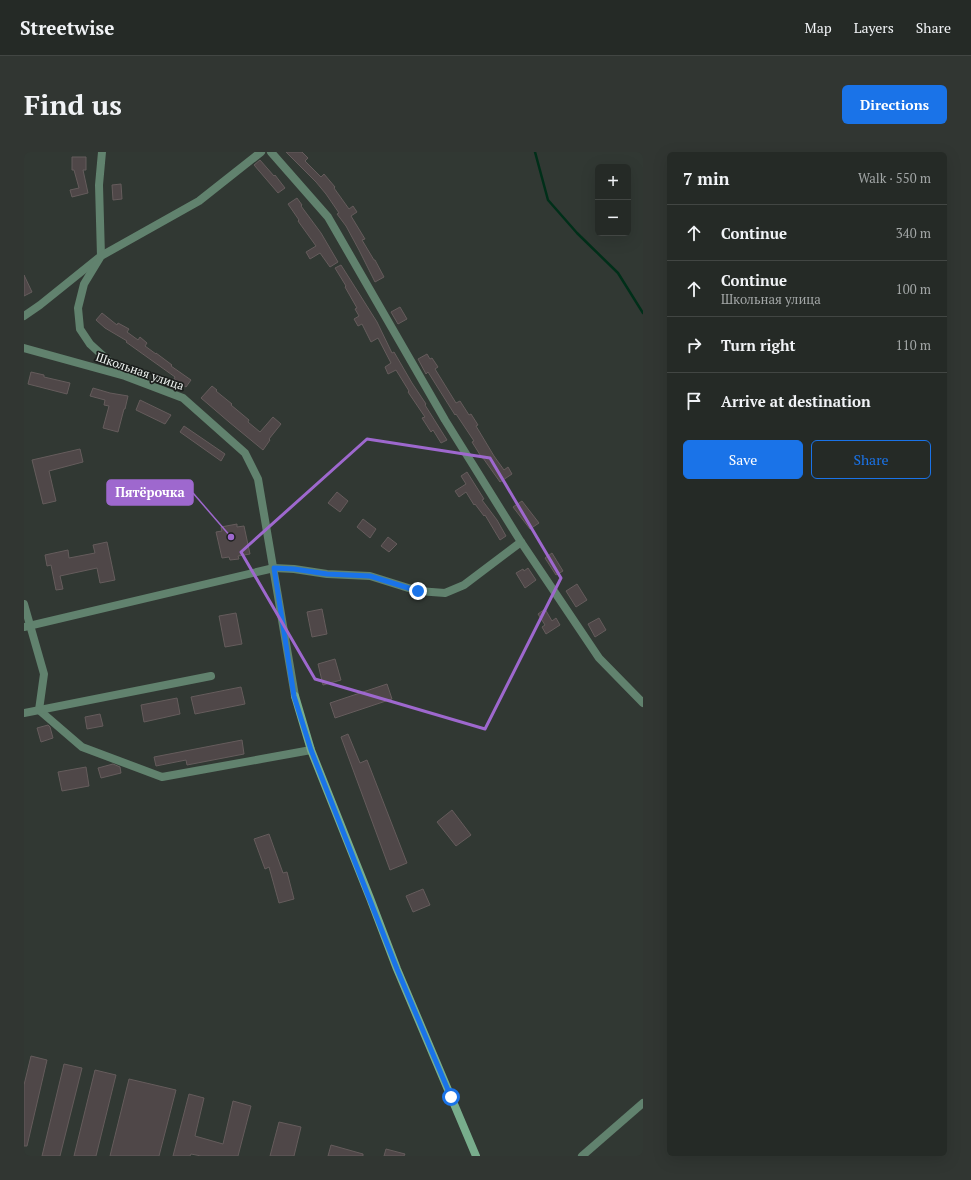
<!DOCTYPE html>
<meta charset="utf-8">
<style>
:root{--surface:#252a26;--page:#313632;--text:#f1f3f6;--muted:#a3a7a7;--line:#424643;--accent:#1a73e8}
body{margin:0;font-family:"PT Serif",serif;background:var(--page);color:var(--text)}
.controls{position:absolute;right:12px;top:12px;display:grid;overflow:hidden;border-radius:6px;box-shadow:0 4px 16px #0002}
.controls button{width:36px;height:36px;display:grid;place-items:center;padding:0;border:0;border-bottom:1px solid var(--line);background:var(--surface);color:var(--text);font:20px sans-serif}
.stop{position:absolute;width:12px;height:12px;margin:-9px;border:3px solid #1a73e8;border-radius:50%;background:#fff}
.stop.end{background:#1a73e8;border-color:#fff;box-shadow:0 1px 4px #0008}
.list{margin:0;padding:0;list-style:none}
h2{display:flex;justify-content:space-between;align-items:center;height:52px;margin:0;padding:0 16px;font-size:17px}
h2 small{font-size:13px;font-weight:400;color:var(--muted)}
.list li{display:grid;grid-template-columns:26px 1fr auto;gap:12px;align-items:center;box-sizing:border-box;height:56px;padding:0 16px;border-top:1px solid var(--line)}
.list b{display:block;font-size:15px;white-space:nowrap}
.list p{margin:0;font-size:13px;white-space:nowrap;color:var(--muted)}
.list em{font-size:13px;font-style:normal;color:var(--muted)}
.actions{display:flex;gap:8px;padding:12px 16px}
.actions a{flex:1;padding:9px 0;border:1px solid var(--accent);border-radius:6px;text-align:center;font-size:14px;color:var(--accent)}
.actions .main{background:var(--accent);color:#fff}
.icon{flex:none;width:22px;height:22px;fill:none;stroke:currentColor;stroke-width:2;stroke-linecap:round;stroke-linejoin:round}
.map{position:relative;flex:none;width:619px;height:1004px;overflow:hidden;border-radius:6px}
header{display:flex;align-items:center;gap:24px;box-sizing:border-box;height:56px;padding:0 20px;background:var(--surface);border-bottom:1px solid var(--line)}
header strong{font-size:19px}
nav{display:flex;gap:22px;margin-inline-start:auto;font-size:14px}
.intro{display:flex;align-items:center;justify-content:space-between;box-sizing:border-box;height:96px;padding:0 24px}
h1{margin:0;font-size:28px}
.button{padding:10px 18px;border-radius:6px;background:var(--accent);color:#fff;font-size:14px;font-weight:700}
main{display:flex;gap:24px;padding:0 24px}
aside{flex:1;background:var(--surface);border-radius:6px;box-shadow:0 4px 16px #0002}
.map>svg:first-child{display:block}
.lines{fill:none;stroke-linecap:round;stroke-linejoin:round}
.stream{stroke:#002f19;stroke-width:2.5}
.building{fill:#4f4748;stroke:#655c5c}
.street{stroke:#61826e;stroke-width:8}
.secondary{stroke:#78ad8c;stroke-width:8}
.route{stroke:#1a73e8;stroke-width:5}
.marked{fill:none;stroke:#9e68ce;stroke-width:3;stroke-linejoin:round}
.labels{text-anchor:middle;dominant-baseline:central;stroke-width:3.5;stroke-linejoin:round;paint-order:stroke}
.street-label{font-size:12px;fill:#eef3f0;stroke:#1b1e1c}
.leader{fill:none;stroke:#9e68ce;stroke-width:1.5}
.callout-dot{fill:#9e68ce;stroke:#1b1e1c;stroke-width:1.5}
.callout{fill:#9e68ce;stroke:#9e68ce;stroke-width:1.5}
.callout-label{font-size:13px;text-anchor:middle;font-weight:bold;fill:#fff}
</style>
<header>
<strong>Streetwise</strong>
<nav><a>Map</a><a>Layers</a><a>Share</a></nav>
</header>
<div class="intro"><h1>Find us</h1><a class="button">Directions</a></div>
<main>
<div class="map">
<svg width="619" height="1004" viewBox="0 0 619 1004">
<rect width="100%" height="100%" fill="#313833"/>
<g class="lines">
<polyline class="stream" points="511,0 524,48 553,81 594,121 619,161"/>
</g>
<g class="building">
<polygon points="262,0 278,0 284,6 281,9 297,25 300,22 311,35 310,36 325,57 329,54 333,60 327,64 341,87 338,88 350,108 351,108 360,125 351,130 335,98 322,74 313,62 315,61 302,42 292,30"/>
<polygon points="48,5 62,5 62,18 59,18 64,41 48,45 46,38 55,36 50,18 48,18"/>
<polygon points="236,8 250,24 251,23 261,36 254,41 230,13"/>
<polygon points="97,32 98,47 89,48 88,33"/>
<polygon points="273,46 278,53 277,54 297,81 314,110 306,115 296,101 286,107 282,100 292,94 274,69 275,68 264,52"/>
<polygon points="317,113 353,170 368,201 370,200 388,231 402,252 401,253 423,288 417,291 409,278 407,280 398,266 401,265 384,240 385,239 372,218 364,222 361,215 367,211 354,186 347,190 338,172 334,174 330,167 335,164 331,157 333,156 321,135 322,134 311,116"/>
<polygon points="0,123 8,140 0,144"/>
<polygon points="376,155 383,167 374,172 367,160"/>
<polygon points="78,161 93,173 94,171 105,177 103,180 114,188 116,185 123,191 121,194 132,202 132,201 148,213 147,214 167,228 162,235 150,227 151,225 102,190 103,189 81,176 72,168"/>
<polygon points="403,202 406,207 408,206 414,215 411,217 432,251 436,249 445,263 447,262 454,273 452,274 470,304 480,318 484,315 488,322 476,330 459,306 458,306 448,290 450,289 432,262 431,263 404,220 402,222 394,207"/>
<polygon points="7,220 20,223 20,225 46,231 43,242 4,232"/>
<polygon points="188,234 193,238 192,239 208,252 207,253 225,268 224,270 236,280 249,265 257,272 245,287 246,288 239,298 205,270 177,246"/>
<polygon points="69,236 86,241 104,244 101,257 100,257 94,280 79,276 85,254 80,253 81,248 66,244"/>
<polygon points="116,248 147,263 141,272 112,258"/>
<polygon points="160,274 201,302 197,309 156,280"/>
<polygon points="56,297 59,310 25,319 32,349 19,352 8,308"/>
<polygon points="443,320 460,347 458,348 473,368 482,384 476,388 461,363 460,364 451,352 450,353 442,340 435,345 431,339 442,332 437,324"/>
<polygon points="313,340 324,349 316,360 304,351"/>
<polygon points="498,349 515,371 506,377 489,355"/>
<polygon points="339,367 352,377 346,386 333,375"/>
<polygon points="213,372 213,375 220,374 226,402 214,404 215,407 206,408 205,405 198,406 192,380 198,379 197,375"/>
<polygon points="364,385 373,392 365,400 357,394"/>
<polygon points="83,390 91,428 76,431 73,416 36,424 39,437 32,438 27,413 23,414 21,403 44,398 45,406 71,401 69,393"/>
<polygon points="528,401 539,419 532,423 521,406"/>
<polygon points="504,416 512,428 501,436 492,421 499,417 500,419"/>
<polygon points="553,432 563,448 552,455 542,439"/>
<polygon points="298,457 303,482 288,485 283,460"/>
<polygon points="521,457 528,469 532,466 536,473 522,482 518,475 521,473 514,462"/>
<polygon points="212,461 218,492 201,495 195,464"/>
<polygon points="575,466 582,478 571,485 564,472"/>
<polygon points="311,507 317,528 299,533 294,512"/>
<polygon points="363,532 368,547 311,566 306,551"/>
<polygon points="217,535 221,552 171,562 167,545"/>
<polygon points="153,546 156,562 120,570 117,553"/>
<polygon points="76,562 79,574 63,577 61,565"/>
<polygon points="24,573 26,575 29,586 17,590 13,576"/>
<polygon points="324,582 336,611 343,608 383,711 366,718 317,585"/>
<polygon points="218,588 220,602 163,613 162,608 132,614 130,605"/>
<polygon points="89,612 96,615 97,621 77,626 74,616"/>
<polygon points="62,615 65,634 38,639 34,620"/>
<polygon points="428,658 447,683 432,694 413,670"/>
<polygon points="245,682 259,721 263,720 270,747 255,751 245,715 241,717 230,687"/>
<polygon points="399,737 406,753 389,760 382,744"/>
<polygon points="7,904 23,908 3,994 0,994 0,933"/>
<polygon points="40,912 58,916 36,1004 18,1004"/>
<polygon points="71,918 92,923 72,1004 50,1004"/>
<polygon points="105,927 152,938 135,1004 86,1004"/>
<polygon points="165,942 180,946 171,984 199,992 209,949 227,954 214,1004 177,1004 167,1002 166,1004 149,1004"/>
<polygon points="255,970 277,975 270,1004 246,1004"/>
<polygon points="307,993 339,1002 339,1004 304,1004"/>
<polygon points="362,997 381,1002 380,1004 360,1004"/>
</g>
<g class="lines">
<g class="street">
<polyline points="247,0 304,65 421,268 497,390 575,506 619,551"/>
<polyline points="0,164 16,153 77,104 75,33 78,0"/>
<polyline points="0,196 101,224 159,246 221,301 234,327 271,544"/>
<polyline points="99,222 66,192 56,177 54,156 60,132 77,104 175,49 237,0"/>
<polyline points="0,452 20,522 15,558 58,595 138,625 287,598"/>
<polyline points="0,475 250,416 270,417 303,422 346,424 394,439 421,441 440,433 497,390"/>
<polyline points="0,561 187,524"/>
<polyline points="558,1004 619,951"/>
</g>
<polyline class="secondary" points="271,544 287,598 346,746 373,817 452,1004"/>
</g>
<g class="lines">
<polyline class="route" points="394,439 346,424 303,422 270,417 250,416 270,544 287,598 373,817 427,945"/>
</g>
<path class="marked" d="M343,287L466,306L537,426L461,577L291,527L217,400Z"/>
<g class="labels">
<g class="street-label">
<text transform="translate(116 219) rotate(19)">Школьная улица</text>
</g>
</g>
<path class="leader" d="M207 385L169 341"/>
<circle class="callout-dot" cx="207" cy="385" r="4"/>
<rect class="callout" x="83" y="328" width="86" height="25" rx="4"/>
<g class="callout-label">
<text x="126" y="345">Пятёрочка</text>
</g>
</svg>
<div class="controls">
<button>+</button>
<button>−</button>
</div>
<div class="stop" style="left:427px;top:945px"></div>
<div class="stop end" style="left:394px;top:439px"></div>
</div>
<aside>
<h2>7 min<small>Walk · 550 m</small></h2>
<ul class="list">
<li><svg class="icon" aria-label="ahead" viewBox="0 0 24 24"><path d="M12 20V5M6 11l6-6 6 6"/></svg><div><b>Continue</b></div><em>340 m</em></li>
<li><svg class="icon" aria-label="ahead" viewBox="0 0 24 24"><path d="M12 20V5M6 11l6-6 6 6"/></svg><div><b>Continue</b><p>Школьная улица</p></div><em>100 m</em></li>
<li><svg class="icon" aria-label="right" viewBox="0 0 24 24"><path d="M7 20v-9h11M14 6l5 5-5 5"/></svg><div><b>Turn right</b></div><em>110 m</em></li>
<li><svg class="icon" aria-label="arrive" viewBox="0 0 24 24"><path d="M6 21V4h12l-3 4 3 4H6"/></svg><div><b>Arrive at destination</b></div></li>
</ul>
<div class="actions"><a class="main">Save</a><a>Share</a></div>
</aside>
</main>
